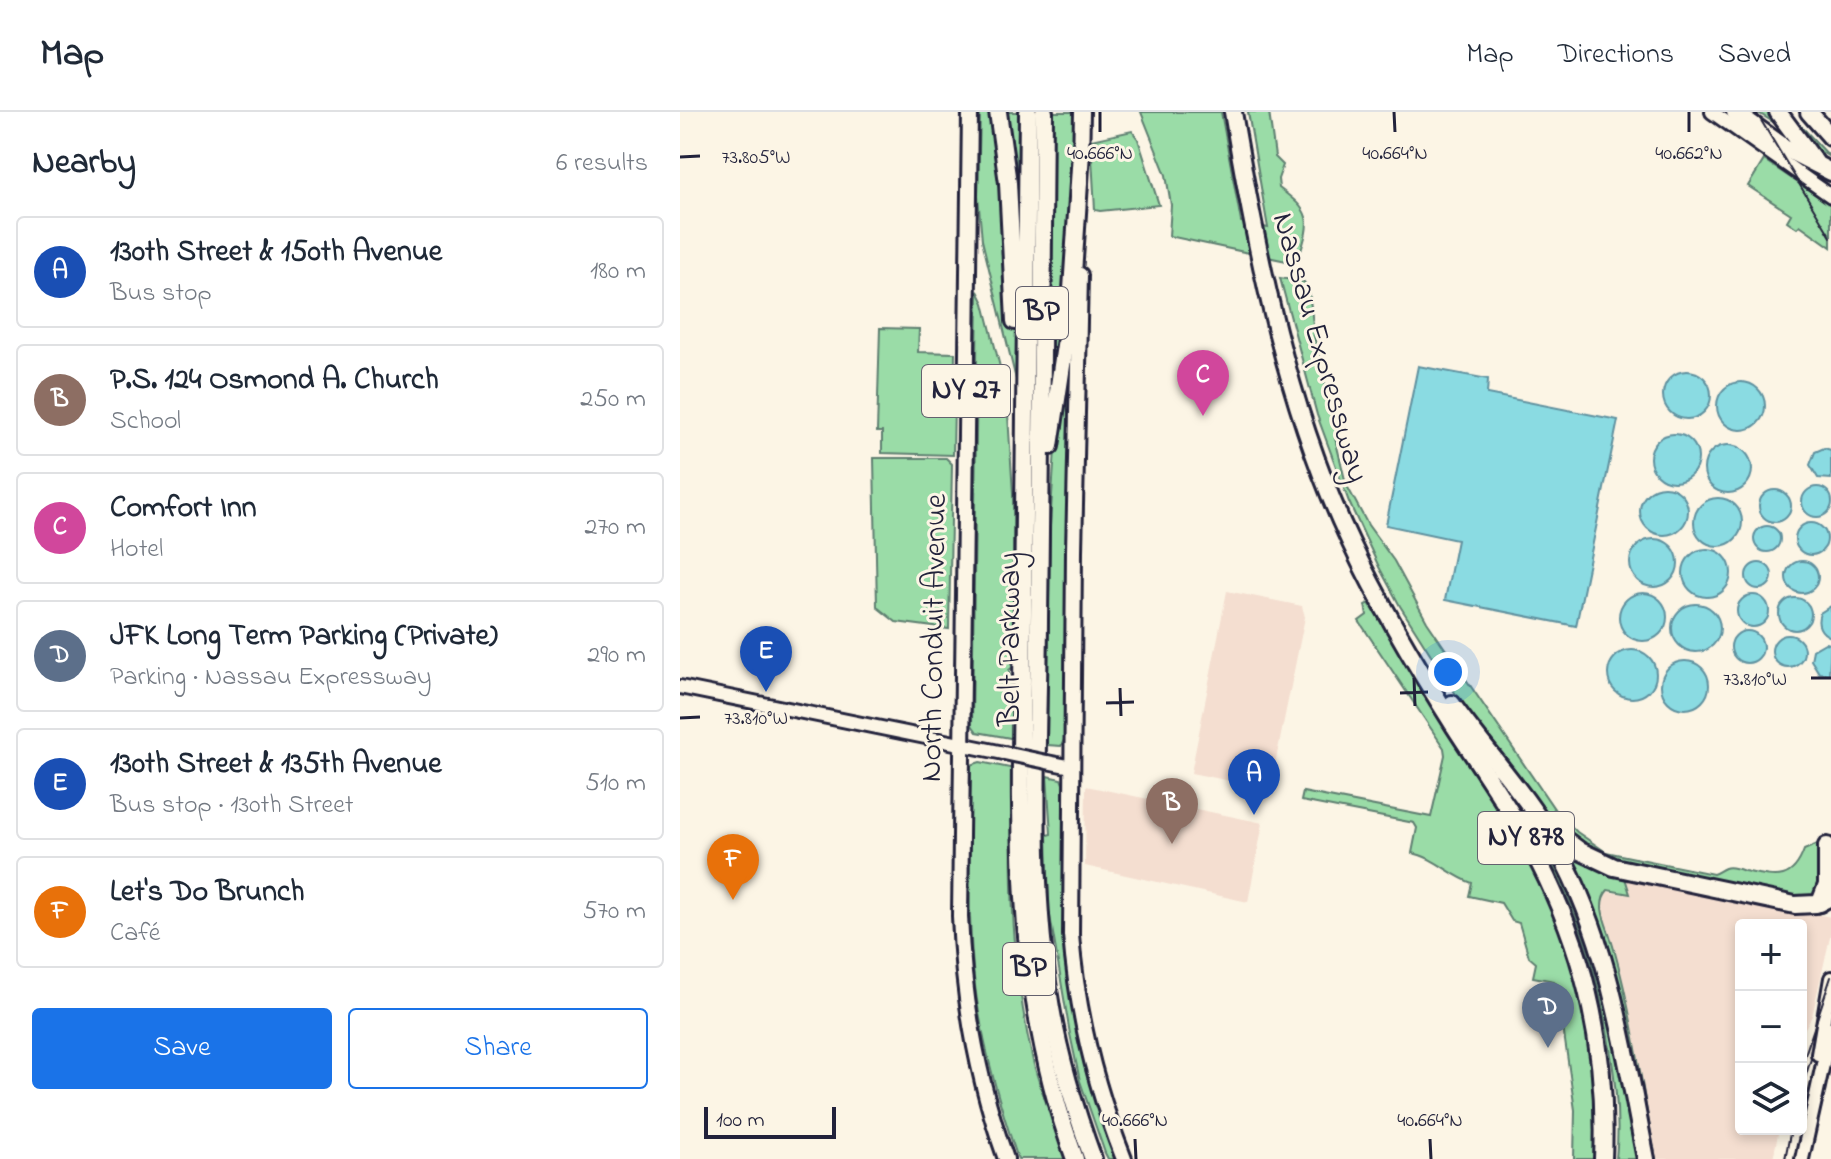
<!DOCTYPE html>
<meta charset="utf-8">
<style>
:root{--surface:#fff;--page:#f2f2f3;--text:#1f2937;--muted:#747a83;--line:#e0e1e3;--accent:#1a73e8}
body{margin:0;font-family:"Indie Flower",sans-serif;background:var(--page);color:var(--text)}
.controls{position:absolute;right:24px;bottom:24px;display:grid;overflow:hidden;border-radius:8px;box-shadow:0 4px 12px #0003}
.controls button{width:72px;height:72px;display:grid;place-items:center;padding:0;border:0;border-bottom:2px solid var(--line);background:var(--surface);color:var(--text);font:40px sans-serif}
.scale{position:absolute;left:24px;bottom:20px;width:132px;box-sizing:border-box;padding-left:8px;border:4px solid #22223b;border-top:0;font-size:22px;line-height:28px;white-space:nowrap;color:#22223b;-webkit-text-stroke:6px #fcf5e5;paint-order:stroke}
.you{position:absolute;left:768px;top:560px;width:28px;height:28px;margin:-20px;border:6px solid #fff;border-radius:50%;background:#1a73e8;box-shadow:0 0 0 12px #1a73e833}
.badge{display:grid;place-items:center;width:52px;height:52px;border-radius:50%;background:var(--accent);color:#fff;font-size:26px;font-weight:700}
.pin{position:absolute;translate:-50% -66px;filter:drop-shadow(0 2px 4px #0008)}
.pin::after{content:'';position:absolute;top:42px;width:28px;height:24px;background:inherit;clip-path:polygon(0 0,100% 0,50% 100%)}
.list{margin:0;padding:0;list-style:none}
h2{display:flex;justify-content:space-between;align-items:center;height:104px;margin:0;padding:0 32px;font-size:34px}
h2 small{font-size:26px;font-weight:400;color:var(--muted)}
.list li{display:grid;grid-template-columns:52px 1fr auto;gap:24px;align-items:center;box-sizing:border-box;height:112px;margin:0 16px 16px;padding:0 16px;border:2px solid var(--line);border-radius:8px}
.list b{display:block;font-size:30px;white-space:nowrap}
.list p{margin:0;font-size:26px;white-space:nowrap;color:var(--muted)}
.list em{font-size:26px;font-style:normal;color:var(--muted)}
.actions{display:flex;gap:16px;padding:24px 32px}
.actions a{flex:1;padding:18px 0;border:2px solid var(--accent);border-radius:8px;text-align:center;font-size:28px;color:var(--accent)}
.actions .main{background:var(--accent);color:#fff}
.icon{flex:none;width:44px;height:44px;fill:none;stroke:currentColor;stroke-width:2;stroke-linecap:round;stroke-linejoin:round}
.map{position:relative;flex:none;width:1151px;height:1047px;overflow:hidden}
header{display:flex;align-items:center;gap:48px;box-sizing:border-box;height:112px;padding:0 40px;background:var(--surface);border-bottom:2px solid var(--line)}
header strong{font-size:38px}
nav{display:flex;gap:44px;margin-inline-start:auto;font-size:28px}
main{display:flex}
aside{flex:1;background:var(--surface)}
.map>svg:first-child{display:block}
.built{fill:#f4ded0}
.green{fill:#9adca7;stroke:#5e7f71;stroke-width:2}
.water{fill:#8adbe2;stroke:#60919f;stroke-width:2}
.lines{fill:none;stroke-linecap:round;stroke-linejoin:round}
.secondary-casing{stroke:#22223b;stroke-width:18}
.primary-casing{stroke:#22223b;stroke-width:20}
.highway-casing{stroke:#22223b;stroke-width:22}
.secondary{stroke:#fcf5e5;stroke-width:12}
.primary{stroke:#fcf5e5;stroke-width:14}
.highway{stroke:#fcf5e5;stroke-width:16}
.tram{stroke:#22223b;stroke-width:2}
.secondary-bridge-casing{stroke:#22223b;stroke-width:18;stroke-linecap:butt}
.secondary-bridge{stroke:#fcf5e5;stroke-width:12}
.ticks{fill:none;stroke:#22223b;stroke-width:3}
.labels{text-anchor:middle;dominant-baseline:central;stroke-width:6;stroke-linejoin:round;paint-order:stroke}
.shield{fill:#fcf5e5;stroke:#63616e;stroke-width:2}
.shield-label{font-size:30px;font-weight:bold;fill:#22223b}
.street-label{font-size:32px;fill:#22223b;stroke:#fcf5e5}
.ticks-label{font-size:20px;text-anchor:middle;fill:#22223b;stroke:#fcf5e5;stroke-width:6;stroke-linejoin:round;paint-order:stroke}
</style>
<header>
<strong>Map</strong>
<nav><a>Map</a><a>Directions</a><a>Saved</a></nav>
</header>
<main>
<aside>
<h2>Nearby<small>6 results</small></h2>
<ul class="list">
<li><span class="badge" style="background:#1a4fb4">A</span><div><b>130th Street &amp; 150th Avenue</b><p>Bus stop</p></div><em>180 m</em></li>
<li><span class="badge" style="background:#8d6e63">B</span><div><b>P.S. 124 Osmond A. Church</b><p>School</p></div><em>250 m</em></li>
<li><span class="badge" style="background:#d1479c">C</span><div><b>Comfort Inn</b><p>Hotel</p></div><em>270 m</em></li>
<li><span class="badge" style="background:#5c6f8a">D</span><div><b>JFK Long Term Parking (Private)</b><p>Parking · Nassau Expressway</p></div><em>290 m</em></li>
<li><span class="badge" style="background:#1a4fb4">E</span><div><b>130th Street &amp; 135th Avenue</b><p>Bus stop · 130th Street</p></div><em>510 m</em></li>
<li><span class="badge" style="background:#e8710a">F</span><div><b>Let's Do Brunch</b><p>Café</p></div><em>570 m</em></li>
</ul>
<div class="actions"><a class="main">Save</a><a>Share</a></div>
</aside>
<div class="map">
<svg width="1151" height="1047" viewBox="0 0 1151 1047">
<rect width="100%" height="100%" fill="#fcf5e5"/>
<filter id="ink" filterUnits="userSpaceOnUse"><feTurbulence type="fractalNoise" baseFrequency=".0125" numOctaves="2"/><feDisplacementMap in="SourceGraphic" scale="16" xChannelSelector="R" yChannelSelector="G"/><feConvolveMatrix kernelMatrix="1 2 1 2 8 2 1 2 1" color-interpolation-filters="sRGB"/></filter>
<g filter="url(#ink)">
<g class="built">
<polygon points="547,479 622,494 625,505 590,677 511,661"/>
<polygon points="406,674 583,711 568,790 405,754"/>
<polygon points="944,763 1151,805 1151,821 1132,904 1121,923 1121,813 1061,813 1061,1017 1099,1017 1093,1047 970,1047 920,796 927,780 947,782"/>
</g>
<g class="green">
<polygon points="300,0 340,0 339,280 302,128 298,84"/>
<polygon points="372,0 396,0 386,190 372,268 369,264"/>
<path d="M461,0H541L561,110L588,116L568,0H589L595,45L603,53L598,67L599,76C631,100 632,106 619,145L611,150L489,124L491,93L486,63Z"/>
<polygon points="1077,0 1108,0 1151,46"/>
<polygon points="452,19 458,27 479,93 420,99 415,98 411,28"/>
<polygon points="1084,48 1151,93 1151,135 1120,113 1117,116 1107,109 1111,102 1068,74"/>
<path d="M600,166L624,170L629,179L635,229L648,283L651,304L659,320L655,326L666,372L688,413L714,449L747,510L875,698L897,720L926,740L1033,762C1037,761 1040,758 1045,756C1050,754 1059,757 1064,759C1094,765 1112,772 1124,738L1144,729L1140,779L1132,785L1120,787L939,750L896,729L858,696L791,606L720,494L699,455L669,390L637,303Z"/>
<polygon points="298,179 304,191 324,271 321,273 327,287 333,382 333,555 329,558 336,627 297,620 292,613"/>
<polygon points="200,216 239,217 238,240 275,241 273,343 202,341 202,320 197,320"/>
<polygon points="390,242 384,628 381,634 367,633 370,414 376,322"/>
<polygon points="194,346 266,346 272,352 269,517 216,510 197,495"/>
<path d="M689,491L843,736L876,801L906,902L916,979V1047H894L895,998L877,873L874,869L853,865L856,851L849,845L839,811L832,809L821,791L789,784L792,771C771,764 754,745 732,741L737,716L734,711L621,689L623,680L751,705L765,643L764,636L679,509L687,503L685,493Z"/>
<path d="M300,650L335,657C328,754 331,854 353,949C361,982 376,1015 388,1047H338C317,986 299,921 293,856C287,789 290,720 291,653Z"/>
<path d="M367,664L381,667L383,672C383,785 381,879 416,989C423,1008 428,1028 437,1047H428L425,1041L400,969L390,922L369,798L367,723L371,722Z"/>
<path d="M830,677L865,720L906,803L963,1047H936C940,1011 936,972 930,937C915,836 884,763 830,677Z"/>
<path d="M878,726L945,766L950,782L928,778C916,791 925,809 930,824C952,893 961,975 976,1047H971L939,885Z"/>
</g>
<g class="water">
<polygon points="738,254 808,267 807,282 938,308 896,514 765,488 777,428 706,413"/>
<circle cx="1007" cy="283" r="24"/>
<circle cx="1061" cy="294" r="24"/>
<circle cx="994" cy="346" r="24"/>
<circle cx="1048" cy="357" r="24"/>
<polygon points="1144,336 1151,338 1151,367 1138,366 1130,353 1135,340"/>
<circle cx="1137" cy="390" r="15"/>
<circle cx="984" cy="399" r="24"/>
<circle cx="1095" cy="394" r="16"/>
<circle cx="1038" cy="410" r="24"/>
<circle cx="1131" cy="427" r="16"/>
<circle cx="1087" cy="427" r="13"/>
<circle cx="974" cy="451" r="24"/>
<circle cx="1027" cy="461" r="24"/>
<circle cx="1122" cy="465" r="16"/>
<circle cx="1079" cy="464" r="13"/>
<circle cx="963" cy="505" r="24"/>
<circle cx="1073" cy="499" r="16"/>
<circle cx="1115" cy="502" r="16"/>
<circle cx="1016" cy="516" r="24"/>
<path d="M1151,494V525C1140,521 1136,512 1140,501Z"/>
<circle cx="1067" cy="535" r="16"/>
<circle cx="1108" cy="539" r="16"/>
<polygon points="1145,531 1151,532 1149,562 1139,561 1131,548 1133,538"/>
<circle cx="952" cy="562" r="24"/>
<circle cx="1005" cy="573" r="24"/>
</g>
<g class="lines">
<g class="secondary-casing">
<g id="secondary">
<polyline points="1032,0 1151,84"/>
<polyline points="0,575 324,641"/>
<polyline points="367,650 392,655"/>
<polyline points="1138,942 1151,866"/>
<polyline points="1122,1047 1151,916"/>
</g>
</g>
<g class="primary-casing">
<g id="primary">
<path d="M290,0L280,804C283,887 298,969 326,1047"/>
<polyline points="401,50 402,0"/>
<path d="M400,163L394,439L391,823C397,901 415,974 444,1047"/>
</g>
</g>
<g class="highway-casing">
<g id="highway">
<polyline points="318,0 328,71 335,209"/>
<path d="M348,0C346,167 345,335 343,502C341,689 329,868 395,1047"/>
<path d="M364,0C363,170 361,339 359,509C358,637 349,769 371,896C380,947 395,998 413,1047"/>
<path d="M553,0C577,144 608,299 671,431C701,495 737,555 775,615C810,669 848,722 874,782C911,865 927,956 923,1047"/>
<polyline points="1055,0 1108,38 1151,60"/>
<polyline points="1098,0 1135,50"/>
<polyline points="1129,0 1151,25"/>
<polyline points="370,334 391,193 401,40"/>
<path d="M772,592C806,640 848,684 877,736C930,831 945,941 966,1047"/>
<polyline points="868,715 900,739 934,755 1115,793 1136,792 1151,785"/>
<polyline points="1140,791 1147,773 1147,734"/>
</g>
</g>
<use href="#secondary" class="secondary"/>
<use href="#primary" class="primary"/>
<use href="#highway" class="highway"/>
<g class="tram">
<polyline points="1076,0 1151,125"/>
<polyline points="1121,955 1151,865"/>
<polyline points="1121,978 1131,947"/>
<polyline points="1105,1047 1111,1017"/>
</g>
<g class="secondary-bridge-casing">
<polyline id="secondary-bridge" points="324,641 367,650"/>
</g>
<use href="#secondary-bridge" class="secondary-bridge"/>
</g>
</g>
<path class="ticks" d="M420,0V20M714,0L715,20M1009,0V20M0,45L20,44M734,566L735,594M1131,566H1151M440,576L441,604M720,581L748,580M426,591L454,590M0,606L20,605M455,1027L456,1047M750,1027L751,1047"/>
<g class="labels">
<g class="shield">
<rect x="336" y="175" width="52" height="52" rx="6"/>
<rect x="242" y="253" width="88" height="52" rx="6"/>
<rect x="798" y="700" width="96" height="52" rx="6"/>
<rect x="323" y="831" width="52" height="52" rx="6"/>
</g>
<g class="shield-label">
<text x="362" y="201">BP</text>
<text x="286" y="279">NY 27</text>
<text x="846" y="726">NY 878</text>
<text x="349" y="857">BP</text>
</g>
<g class="street-label">
<text transform="translate(639 236) rotate(74)">Nassau Expressway</text>
<text transform="translate(255 526) rotate(-89)">North Conduit Avenue</text>
<text transform="translate(331 527) rotate(-90)">Belt Parkway</text>
</g>
</g>
<g class="ticks-label">
<text x="420" y="47">40.666°N</text>
<text x="715" y="47">40.664°N</text>
<text x="1009" y="47">40.662°N</text>
<text x="76" y="51">73.805°W</text>
<text x="1075" y="573">73.810°W</text>
<text x="76" y="612">73.810°W</text>
<text x="455" y="1014">40.666°N</text>
<text x="750" y="1014">40.664°N</text>
</g>
</svg>
<div class="controls">
<button>+</button>
<button>−</button>
<button><svg class="icon" aria-label="layers" viewBox="0 0 24 24"><path d="M12 4l9 5-9 5-9-5zM3 14l9 5 9-5"/></svg></button>
</div>
<div class="scale">100 m</div>
<div class="you"></div>
<div class="pin badge" style="left:574px;top:703px;background:#1a4fb4">A</div>
<div class="pin badge" style="left:492px;top:732px;background:#8d6e63">B</div>
<div class="pin badge" style="left:523px;top:304px;background:#d1479c">C</div>
<div class="pin badge" style="left:868px;top:936px;background:#5c6f8a">D</div>
<div class="pin badge" style="left:86px;top:580px;background:#1a4fb4">E</div>
<div class="pin badge" style="left:53px;top:788px;background:#e8710a">F</div>
</div>
</main>
